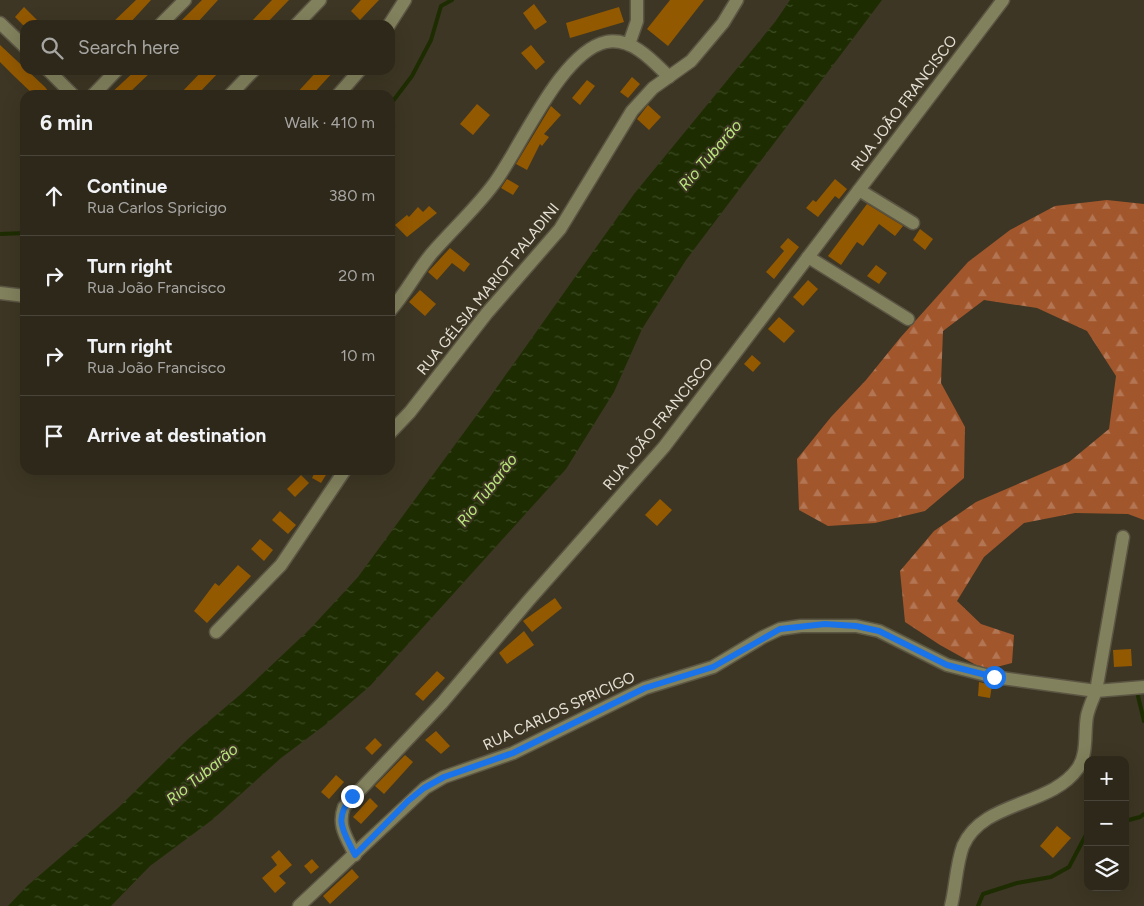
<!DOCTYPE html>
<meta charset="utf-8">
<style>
:root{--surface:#2e281b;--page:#3a3428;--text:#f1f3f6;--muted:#a7a6a3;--line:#49443a}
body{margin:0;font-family:Figtree,sans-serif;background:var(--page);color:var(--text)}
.controls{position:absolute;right:15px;bottom:15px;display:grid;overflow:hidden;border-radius:10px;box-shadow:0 5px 20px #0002}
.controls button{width:45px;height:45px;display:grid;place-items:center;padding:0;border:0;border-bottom:1px solid var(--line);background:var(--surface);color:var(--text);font:25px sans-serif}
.stop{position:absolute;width:15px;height:15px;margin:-11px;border:4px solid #1a73e8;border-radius:50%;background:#fff}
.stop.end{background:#1a73e8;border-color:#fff;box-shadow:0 1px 5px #0008}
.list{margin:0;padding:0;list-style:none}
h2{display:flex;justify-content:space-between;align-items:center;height:65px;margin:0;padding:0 20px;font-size:21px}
h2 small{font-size:16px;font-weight:400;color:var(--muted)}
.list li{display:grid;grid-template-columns:32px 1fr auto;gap:15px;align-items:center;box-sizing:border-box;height:80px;padding:0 20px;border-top:1px solid var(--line)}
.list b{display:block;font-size:19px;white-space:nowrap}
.list p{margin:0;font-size:16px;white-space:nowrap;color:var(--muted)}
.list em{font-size:16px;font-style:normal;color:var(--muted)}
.icon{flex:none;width:28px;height:28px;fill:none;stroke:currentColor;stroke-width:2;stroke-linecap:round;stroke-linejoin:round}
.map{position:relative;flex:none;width:1144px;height:906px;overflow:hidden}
.search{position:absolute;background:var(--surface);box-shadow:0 5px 20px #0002;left:20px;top:20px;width:375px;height:55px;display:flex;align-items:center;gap:12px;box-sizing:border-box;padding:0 18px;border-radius:15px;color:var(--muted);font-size:19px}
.panel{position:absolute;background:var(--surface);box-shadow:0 5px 20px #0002;left:20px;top:90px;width:375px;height:385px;border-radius:15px}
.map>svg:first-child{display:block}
.forest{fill:url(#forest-firs)}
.water{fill:url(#water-ripples)}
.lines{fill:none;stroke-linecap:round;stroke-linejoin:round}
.stream{stroke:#1d2d01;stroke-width:4}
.building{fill:#935900}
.minor-casing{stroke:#5b5544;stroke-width:15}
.minor{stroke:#82815d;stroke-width:12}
.route{stroke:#1a73e8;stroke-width:6}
.labels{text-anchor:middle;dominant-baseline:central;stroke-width:4;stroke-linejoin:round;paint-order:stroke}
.street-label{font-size:15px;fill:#e5e1d6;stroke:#3d3624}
.water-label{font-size:16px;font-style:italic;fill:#bbe87c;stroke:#3d3624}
</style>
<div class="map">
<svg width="1144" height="906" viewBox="0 0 1144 906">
<defs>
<pattern id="forest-firs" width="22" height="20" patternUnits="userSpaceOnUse" patternTransform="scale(1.25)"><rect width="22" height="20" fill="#a2562c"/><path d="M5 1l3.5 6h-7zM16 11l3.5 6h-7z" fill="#b37654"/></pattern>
<pattern id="water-ripples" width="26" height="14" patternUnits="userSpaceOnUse" patternTransform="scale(1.25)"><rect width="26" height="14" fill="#1d2d01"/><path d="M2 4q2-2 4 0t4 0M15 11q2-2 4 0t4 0" fill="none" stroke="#3e4b25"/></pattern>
</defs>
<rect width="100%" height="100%" fill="#3d3624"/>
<polygon class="forest" points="1107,200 1144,204 1144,520 1128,514 1075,513 1024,523 984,557 957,601 981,624 1014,635 1012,663 985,670 940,645 905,622 900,571 934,531 976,502 1069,462 1109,429 1116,376 1087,331 1037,308 984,300 943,331 941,383 965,427 964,478 925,511 875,523 828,526 799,510 797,459 831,417 866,380 900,338 968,262 1010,230 1055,206"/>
<polygon class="water" points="790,0 882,0 686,260 642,329 614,392 566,469 371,685 325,725 281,758 212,820 150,866 111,906 8,906 27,886 118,808 188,739 241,694 309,630 358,577 490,397 634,194 775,22"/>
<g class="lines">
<g class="stream">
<polyline points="390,105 412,76 431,40 441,6 452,0"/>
<polyline points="0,234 25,233"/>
<polyline points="1138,696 1144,721"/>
<polyline points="1125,821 1140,817 1144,814"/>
<polyline points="978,906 983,894 1017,883 1051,877 1069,867 1088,831"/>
</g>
</g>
<g class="building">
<polygon points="136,0 151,0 128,25 110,25"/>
<polygon points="202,0 218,0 198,22 201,25 177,25"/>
<polygon points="272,0 289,0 265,25 248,25"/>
<polygon points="361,0 379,0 360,20 351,11"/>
<polygon points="670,0 704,0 668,46 647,29"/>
<polygon points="534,4 547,22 535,30 523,13"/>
<polygon points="24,7 42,25 23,25 15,17"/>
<polygon points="619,7 624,22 570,38 566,23"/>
<polygon points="0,45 45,87 51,95 34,95 14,76 0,62"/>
<polygon points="531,45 545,62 536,70 521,53"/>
<polygon points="136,70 153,70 130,92 133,95 109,95"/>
<polygon points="203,70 221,70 197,95 179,95"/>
<polygon points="318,70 335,70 312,95 295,95"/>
<polygon points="632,77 640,84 628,98 620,92"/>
<polygon points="587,80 595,86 580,105 572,98"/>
<polygon points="477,104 490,115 473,135 460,124"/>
<polygon points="648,105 661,117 649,130 637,119"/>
<polygon points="551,106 561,115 544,134 549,137 542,146 540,144 527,170 516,164"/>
<polygon points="507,179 519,186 513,195 501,188"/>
<polygon points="835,179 847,189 839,199 835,196 818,217 806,208 813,200 816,202"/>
<polygon points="867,204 903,226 895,236 879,224 863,246 857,242 841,265 828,256"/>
<polygon points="429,206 437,213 407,237 395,225 407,215 409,217 418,207 423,212"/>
<polygon points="920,229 933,239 925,250 913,240"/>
<polygon points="788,238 799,247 774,279 766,272 784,251 780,247"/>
<polygon points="450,248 470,264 464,272 452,263 437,280 428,272"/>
<polygon points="876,265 887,273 879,284 867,276"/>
<polygon points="808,280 818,289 803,306 793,297"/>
<polygon points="420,290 436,304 425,316 409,302"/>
<polygon points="779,317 795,331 784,343 768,329"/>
<polygon points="752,355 761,363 753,372 744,364"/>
<polygon points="316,470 329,470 321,483 312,478"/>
<polygon points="301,475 309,483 295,497 287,489"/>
<polygon points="660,499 672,510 657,526 645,515"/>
<polygon points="280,511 296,525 288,534 272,520"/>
<polygon points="260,539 273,550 264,561 251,549"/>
<polygon points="238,565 251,576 207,623 194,611 215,583 219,586"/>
<polygon points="555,598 562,608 532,632 523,621"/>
<polygon points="524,631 534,645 507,664 499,653"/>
<polygon points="1131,649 1132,666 1114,667 1113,650"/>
<polygon points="437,671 445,678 423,701 415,694"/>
<polygon points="979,682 992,685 990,698 978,696"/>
<polygon points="436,731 450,746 441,754 425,740"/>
<polygon points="375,738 382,745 372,755 365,748"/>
<polygon points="405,755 413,762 384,794 375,786"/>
<polygon points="336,775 344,782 329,799 321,792"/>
<polygon points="370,798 378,806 361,824 353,817"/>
<polygon points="1057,826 1071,838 1053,858 1040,846"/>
<polygon points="279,850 292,865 279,876 286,883 275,893 262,878 277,865 271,857"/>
<polygon points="312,859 319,867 311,874 304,866"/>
<polygon points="352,869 359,877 330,904 323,896"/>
</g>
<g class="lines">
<g class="minor-casing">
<g id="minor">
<polyline points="0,23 25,47"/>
<polyline points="160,25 185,0"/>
<polyline points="296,25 320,0"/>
<polyline points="389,25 405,0"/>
<polyline points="629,44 637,21 637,0"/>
<polyline points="48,70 73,95"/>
<polyline points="93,95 117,70"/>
<polyline points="230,95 254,70"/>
<polyline points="338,95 360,70"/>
<polyline points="859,190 913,223"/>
<polyline points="808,257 908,319"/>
<polyline points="0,293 25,296"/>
<path d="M390,311C406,293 417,271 432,253C452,230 475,209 493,185C520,150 560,52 606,42C632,37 653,61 669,77"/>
<polyline points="390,433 410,412 487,313 560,229 632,111 653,88 691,61 723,23 737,0"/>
<polyline points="216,632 281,565 345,470"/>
<path d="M355,855C347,838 337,826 344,807L442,703L529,600L664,447L1003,0"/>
<polyline points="299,906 425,788 444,777 513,753 645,688 713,667 763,637 780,629 801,626 856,626 879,631 947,665 994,677 1096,691 1144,687"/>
<path d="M951,906C956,886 956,865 963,846C983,800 1051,807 1078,768C1088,753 1084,733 1087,716C1089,707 1093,699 1096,691L1123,537"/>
</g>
</g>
<use href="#minor" class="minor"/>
</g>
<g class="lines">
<path class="route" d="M352,796C333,820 343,830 355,855L408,801L424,788L444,777L513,753L645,688L713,667L780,629L825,624L856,626L879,631L947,665L994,677"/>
</g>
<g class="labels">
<g class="street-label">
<text transform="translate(904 103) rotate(-53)">RUA JOÃO FRANCISCO</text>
<text transform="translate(488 289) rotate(-51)">RUA GÉLSIA MARIOT PALADINI</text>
<text transform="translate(658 424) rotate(-51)">RUA JOÃO FRANCISCO</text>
<text transform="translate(559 711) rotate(-25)">RUA CARLOS SPRICIGO</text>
</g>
<g class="water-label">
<text transform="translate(710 155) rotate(-49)">Rio Tubarão</text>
<text transform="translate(487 490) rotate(-52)">Rio Tubarão</text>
<text transform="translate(202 774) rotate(-39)">Rio Tubarão</text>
</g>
</g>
</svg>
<div class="controls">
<button>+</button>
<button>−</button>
<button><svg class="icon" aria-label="layers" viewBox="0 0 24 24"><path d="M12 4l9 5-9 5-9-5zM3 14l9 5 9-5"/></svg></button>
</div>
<div class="stop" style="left:994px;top:677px"></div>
<div class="stop end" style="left:352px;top:796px"></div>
<div class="search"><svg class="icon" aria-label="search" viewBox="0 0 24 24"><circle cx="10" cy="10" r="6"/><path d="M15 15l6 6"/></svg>Search here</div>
<section class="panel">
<h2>6 min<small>Walk · 410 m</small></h2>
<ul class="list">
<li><svg class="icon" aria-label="ahead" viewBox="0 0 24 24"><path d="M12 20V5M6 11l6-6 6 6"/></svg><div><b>Continue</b><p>Rua Carlos Spricigo</p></div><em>380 m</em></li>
<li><svg class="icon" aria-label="right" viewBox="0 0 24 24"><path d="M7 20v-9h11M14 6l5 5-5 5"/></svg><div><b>Turn right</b><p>Rua João Francisco</p></div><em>20 m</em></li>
<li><svg class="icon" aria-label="right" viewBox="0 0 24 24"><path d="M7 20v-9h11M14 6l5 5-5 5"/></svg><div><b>Turn right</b><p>Rua João Francisco</p></div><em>10 m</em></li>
<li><svg class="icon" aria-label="arrive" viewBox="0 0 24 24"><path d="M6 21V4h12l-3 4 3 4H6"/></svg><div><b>Arrive at destination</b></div></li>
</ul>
</section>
</div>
